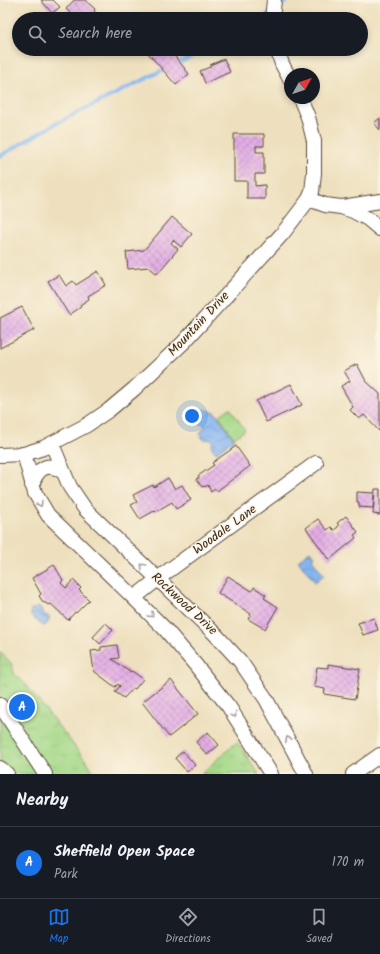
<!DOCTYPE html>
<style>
:root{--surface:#171b24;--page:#20242c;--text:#f1f3f6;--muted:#9ea1a6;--line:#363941;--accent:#1a73e8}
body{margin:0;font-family:Kalam,sans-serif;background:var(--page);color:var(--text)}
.compass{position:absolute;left:284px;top:68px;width:36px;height:36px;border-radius:50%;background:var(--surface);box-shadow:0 2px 6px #0003;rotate:50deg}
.you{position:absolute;left:192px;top:416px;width:14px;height:14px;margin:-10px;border:3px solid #fff;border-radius:50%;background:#1a73e8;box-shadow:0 0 0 6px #1a73e833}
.badge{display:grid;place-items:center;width:26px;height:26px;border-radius:50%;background:var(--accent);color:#fff;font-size:13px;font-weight:700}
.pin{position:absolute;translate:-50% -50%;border:2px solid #fff;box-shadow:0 1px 4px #0006}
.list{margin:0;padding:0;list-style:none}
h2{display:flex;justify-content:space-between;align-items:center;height:52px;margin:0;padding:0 16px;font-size:17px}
h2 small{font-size:13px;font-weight:400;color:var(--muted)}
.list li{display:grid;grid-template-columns:26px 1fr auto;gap:12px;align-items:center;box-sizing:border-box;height:72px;padding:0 16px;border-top:1px solid var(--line)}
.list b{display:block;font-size:15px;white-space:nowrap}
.list p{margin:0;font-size:13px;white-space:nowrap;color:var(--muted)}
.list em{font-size:13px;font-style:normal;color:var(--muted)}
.icon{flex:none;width:22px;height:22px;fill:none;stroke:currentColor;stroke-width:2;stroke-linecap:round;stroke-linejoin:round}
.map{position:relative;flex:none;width:380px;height:774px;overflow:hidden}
.search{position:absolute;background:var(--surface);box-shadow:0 2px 6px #0003;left:12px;right:12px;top:12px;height:44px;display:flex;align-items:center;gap:10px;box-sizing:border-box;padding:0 14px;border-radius:22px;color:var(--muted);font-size:15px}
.sheet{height:124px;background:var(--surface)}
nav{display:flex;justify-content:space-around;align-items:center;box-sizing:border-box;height:56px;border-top:1px solid var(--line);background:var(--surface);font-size:11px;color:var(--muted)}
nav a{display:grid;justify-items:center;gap:2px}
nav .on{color:var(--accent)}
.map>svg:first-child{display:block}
.grass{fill:url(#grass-tufts);stroke:#708153}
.garden{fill:#a4d888;stroke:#708153}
.water{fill:url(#water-waves);stroke:#607088}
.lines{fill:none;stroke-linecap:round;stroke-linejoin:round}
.stream{stroke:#85b5f1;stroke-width:4}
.building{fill:url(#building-cross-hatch)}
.minor-casing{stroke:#564536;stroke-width:16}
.minor{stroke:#fff;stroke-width:14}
.oneway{stroke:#a79f9a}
.labels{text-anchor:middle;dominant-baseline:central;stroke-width:3;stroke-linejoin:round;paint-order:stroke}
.street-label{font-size:13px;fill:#3b2a1e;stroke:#fcf5e5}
</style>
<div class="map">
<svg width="380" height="774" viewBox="0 0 380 774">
<defs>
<pattern id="grass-tufts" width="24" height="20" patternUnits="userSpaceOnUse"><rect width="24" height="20" fill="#a4d888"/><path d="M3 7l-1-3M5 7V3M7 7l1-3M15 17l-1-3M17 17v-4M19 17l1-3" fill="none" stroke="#8eba75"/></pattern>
<pattern id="water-waves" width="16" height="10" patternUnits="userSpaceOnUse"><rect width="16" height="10" fill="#85b5f1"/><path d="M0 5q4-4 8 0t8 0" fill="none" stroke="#6e93c3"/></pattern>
<pattern id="building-cross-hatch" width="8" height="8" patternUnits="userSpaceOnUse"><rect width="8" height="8" fill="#e3aee6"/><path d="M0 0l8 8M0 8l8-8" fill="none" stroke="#b98eba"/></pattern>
</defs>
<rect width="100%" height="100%" fill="#fcf5e5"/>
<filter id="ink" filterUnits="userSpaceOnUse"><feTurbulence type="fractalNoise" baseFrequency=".025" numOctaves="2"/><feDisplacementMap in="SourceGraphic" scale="8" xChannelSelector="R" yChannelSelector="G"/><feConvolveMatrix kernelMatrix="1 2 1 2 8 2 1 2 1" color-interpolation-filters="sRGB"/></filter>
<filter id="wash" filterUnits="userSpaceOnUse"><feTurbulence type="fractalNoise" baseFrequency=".012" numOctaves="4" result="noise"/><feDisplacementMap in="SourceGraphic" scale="16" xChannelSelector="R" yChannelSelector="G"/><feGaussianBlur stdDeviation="0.9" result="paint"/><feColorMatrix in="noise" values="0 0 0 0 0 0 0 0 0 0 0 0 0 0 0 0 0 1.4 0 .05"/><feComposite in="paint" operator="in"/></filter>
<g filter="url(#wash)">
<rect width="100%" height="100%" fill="#eee0be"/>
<g class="grass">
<polygon points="0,652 11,663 14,673 27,686 90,766 95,774 0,774"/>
<polygon points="237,742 259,774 201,774"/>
</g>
<polygon class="garden" points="230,408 245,430 234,438 219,416"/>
<g class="water">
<polygon points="203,409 215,412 234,439 216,453 211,446 213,443 209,439 205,440 201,437 200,434 205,426 203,424 199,424 199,419"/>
<polygon points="310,551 314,557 312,559 324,575 315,582 298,560"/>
<polygon points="38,607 41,609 42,613 49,617 49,621 45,626 43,626 31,616 31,610"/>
</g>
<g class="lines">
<g class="stream">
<polyline points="277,8 288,0"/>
<polyline points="262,19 269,14"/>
<polyline points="175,65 207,49"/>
<polyline points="0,156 55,124 167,68"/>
</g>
</g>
<g id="blocks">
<g class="building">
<polygon points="41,0 53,0 60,7 52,13"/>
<polygon points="74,0 85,0 95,9 94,11 103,19 77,19 66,9"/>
<polygon points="150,49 169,49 189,74 176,85 147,52"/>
<polygon points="224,59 230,72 205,83 200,71 210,67 210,65"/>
<polygon points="380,118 380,130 374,123"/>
<polygon points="234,134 264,134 264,146 256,146 256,152 264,152 264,174 255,174 255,186 265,185 265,199 247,199 247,181 234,181"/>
<polygon points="172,217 192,234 181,247 173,240 171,243 178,249 157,274 149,267 128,269 126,252 144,250"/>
<polygon points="98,271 106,285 88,296 89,299 80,305 81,307 69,315 48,281 59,275 66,286 73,281 76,285"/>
<polygon points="22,307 34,330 0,348 0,318"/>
<polygon points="357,364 366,381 380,394 380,430 379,431 364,415 359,419 350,410 353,407 341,386 350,381 344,371"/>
<polygon points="291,384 302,405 266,422 256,401"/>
<polygon points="236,446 250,466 217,491 215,489 211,492 208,485 205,487 204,486 202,487 196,479 199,478 198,476 214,465 212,463"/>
<polygon points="168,478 175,489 182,485 191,500 176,509 172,502 155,512 154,511 140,519 131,505 137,502 133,495 153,485 154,487"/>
<polygon points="375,489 380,489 380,515 373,514"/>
<polygon points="357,492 374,493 373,508 359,507 359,502 357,502"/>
<polygon points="346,516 358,532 354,535 356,538 329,560 306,528 318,519 327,530 331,527 334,530 338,527 339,525 337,523"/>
<polygon points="54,565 63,580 61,583 66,588 73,580 81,588 79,590 89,600 76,613 75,612 68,620 51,604 49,605 43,602 39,596 41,594 32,578"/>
<polygon points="228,576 252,591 254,587 266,595 264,598 278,607 265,629 248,619 251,614 218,593"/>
<polygon points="374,618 378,630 363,635 358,623"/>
<polygon points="106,623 113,630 100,644 93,637"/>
<polygon points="117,645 119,658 112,659 131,673 132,671 143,679 135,689 133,688 124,698 115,692 120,686 118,684 115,687 94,671 91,651 101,650 101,647"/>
<polygon points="328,664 360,669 355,699 324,694 325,689 314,687 317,667 328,668"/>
<polygon points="171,680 198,714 169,737 142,702"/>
<polygon points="208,732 219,745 207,755 196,742"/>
<polygon points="183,751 195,765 187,772 175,758"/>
</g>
</g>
</g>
<g filter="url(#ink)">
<use href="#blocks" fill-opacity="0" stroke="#564536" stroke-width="1"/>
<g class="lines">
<g class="minor-casing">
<g id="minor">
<polyline points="272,19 274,0"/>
<polyline points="277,49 282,64 290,79"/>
<polyline points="309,199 325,205 341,207 353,211 368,219 380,229"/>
<polyline points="342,207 380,201"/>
<polyline points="52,444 70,487 85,509 215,634 240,661 266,699 306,774"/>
<polyline points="24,454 35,493 48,515 134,598 165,629 194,663 229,707 271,774"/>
<polyline points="0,455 24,454 43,448 87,425 109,410 134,389 184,342 283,233 309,199 312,192 314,173 314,141 308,117 300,98"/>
<path d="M32,485C37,468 48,461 63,472"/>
<polyline points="134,598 164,574 316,463"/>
<polyline points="0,705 45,774"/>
<polyline points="0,768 7,774"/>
<polyline points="353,774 380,755"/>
</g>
</g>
<use href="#minor" class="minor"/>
</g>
<defs><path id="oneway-chevron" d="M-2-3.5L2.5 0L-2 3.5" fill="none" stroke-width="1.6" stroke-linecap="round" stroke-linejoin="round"/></defs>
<g class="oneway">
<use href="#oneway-chevron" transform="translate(40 504) rotate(60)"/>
<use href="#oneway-chevron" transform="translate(143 566) rotate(-135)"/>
<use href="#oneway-chevron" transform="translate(151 615) rotate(45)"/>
<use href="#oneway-chevron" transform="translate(234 715) rotate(56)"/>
<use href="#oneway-chevron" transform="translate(288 739) rotate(-117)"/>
</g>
</g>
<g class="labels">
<g class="street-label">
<text transform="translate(199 324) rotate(-47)">Mountain Drive</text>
<text transform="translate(225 530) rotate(-36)">Woodale Lane</text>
<text transform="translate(184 604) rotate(43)">Rockwood Drive</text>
</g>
</g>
</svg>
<svg class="compass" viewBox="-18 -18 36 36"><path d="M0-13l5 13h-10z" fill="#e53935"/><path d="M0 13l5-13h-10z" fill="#9ea1a6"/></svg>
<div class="you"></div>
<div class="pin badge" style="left:22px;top:707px">A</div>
<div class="search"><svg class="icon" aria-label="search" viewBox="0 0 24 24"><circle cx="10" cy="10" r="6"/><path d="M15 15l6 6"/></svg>Search here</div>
</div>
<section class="sheet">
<h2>Nearby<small></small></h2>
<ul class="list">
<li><span class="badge">A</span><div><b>Sheffield Open Space</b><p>Park</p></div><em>170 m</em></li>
</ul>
</section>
<nav>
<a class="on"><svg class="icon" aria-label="map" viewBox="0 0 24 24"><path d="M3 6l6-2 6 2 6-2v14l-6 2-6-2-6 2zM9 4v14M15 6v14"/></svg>Map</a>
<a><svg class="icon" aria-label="directions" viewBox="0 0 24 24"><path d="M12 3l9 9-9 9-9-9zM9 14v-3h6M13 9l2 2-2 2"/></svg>Directions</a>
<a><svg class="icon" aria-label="saved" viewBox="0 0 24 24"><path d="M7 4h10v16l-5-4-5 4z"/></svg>Saved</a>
</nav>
